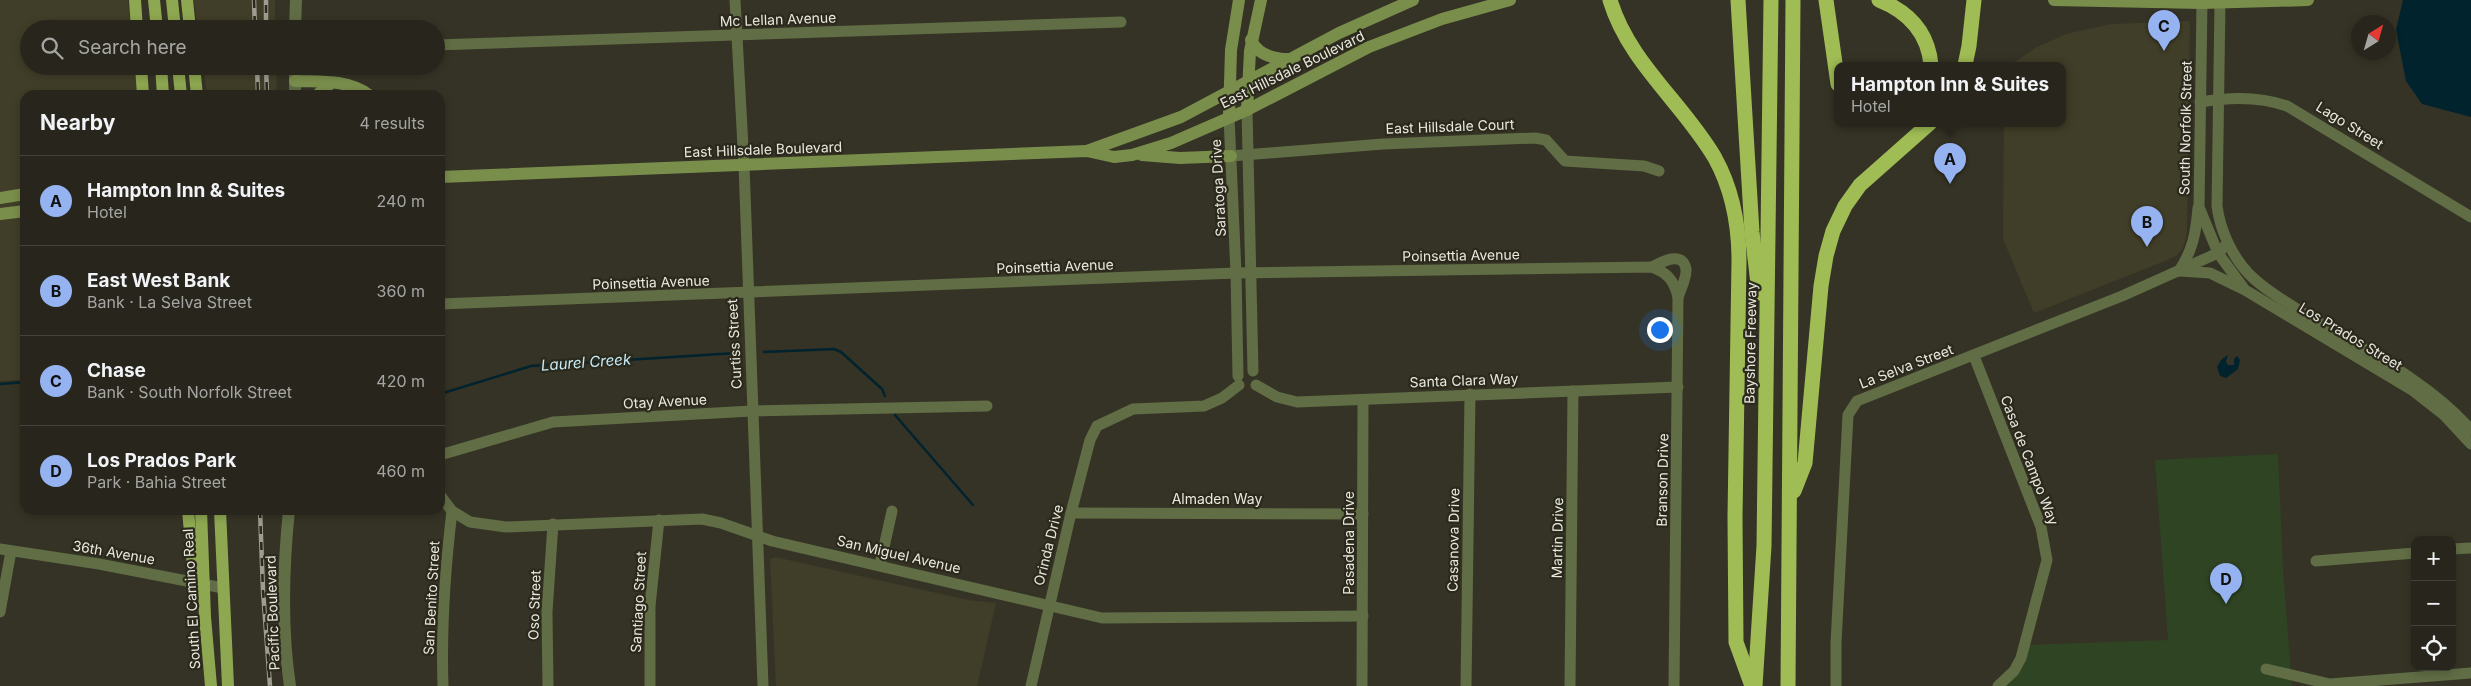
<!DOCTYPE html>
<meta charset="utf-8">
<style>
:root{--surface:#28261c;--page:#302e25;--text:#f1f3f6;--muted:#a5a5a3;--line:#44433b;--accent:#95b2f1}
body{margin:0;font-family:Inter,sans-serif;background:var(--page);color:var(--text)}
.controls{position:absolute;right:15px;bottom:15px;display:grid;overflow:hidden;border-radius:10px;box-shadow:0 2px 8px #0003}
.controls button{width:45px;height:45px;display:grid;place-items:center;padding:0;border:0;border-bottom:1px solid var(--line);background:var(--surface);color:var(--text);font:25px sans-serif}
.compass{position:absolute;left:2351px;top:15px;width:45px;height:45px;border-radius:50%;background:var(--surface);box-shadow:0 2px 8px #0003;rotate:37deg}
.you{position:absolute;left:1659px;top:329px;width:18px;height:18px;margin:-12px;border:4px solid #fff;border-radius:50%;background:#1a73e8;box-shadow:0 0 0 8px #1a73e833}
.badge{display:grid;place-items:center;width:32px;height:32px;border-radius:50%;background:var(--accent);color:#111;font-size:16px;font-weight:700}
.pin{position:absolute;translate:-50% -41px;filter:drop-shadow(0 1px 2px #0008)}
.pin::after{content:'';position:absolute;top:26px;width:18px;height:15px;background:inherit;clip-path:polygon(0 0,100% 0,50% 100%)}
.popup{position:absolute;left:1834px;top:62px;width:232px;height:65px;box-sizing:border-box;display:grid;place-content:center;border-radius:10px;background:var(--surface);filter:drop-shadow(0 1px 4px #0005);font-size:16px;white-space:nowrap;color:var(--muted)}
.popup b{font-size:19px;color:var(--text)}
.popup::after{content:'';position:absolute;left:50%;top:100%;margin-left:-10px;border:10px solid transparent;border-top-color:var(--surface)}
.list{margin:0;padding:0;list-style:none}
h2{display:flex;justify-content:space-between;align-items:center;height:65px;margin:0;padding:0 20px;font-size:21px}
h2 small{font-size:16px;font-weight:400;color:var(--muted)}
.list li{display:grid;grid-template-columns:32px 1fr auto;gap:15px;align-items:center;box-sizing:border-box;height:90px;padding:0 20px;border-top:1px solid var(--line)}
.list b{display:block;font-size:19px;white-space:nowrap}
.list p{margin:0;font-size:16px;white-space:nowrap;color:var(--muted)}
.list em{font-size:16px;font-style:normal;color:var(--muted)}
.icon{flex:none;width:28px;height:28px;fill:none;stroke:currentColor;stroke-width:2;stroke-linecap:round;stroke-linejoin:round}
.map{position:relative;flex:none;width:2471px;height:686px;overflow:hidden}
.search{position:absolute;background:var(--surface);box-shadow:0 2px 8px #0003;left:20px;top:20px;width:425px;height:55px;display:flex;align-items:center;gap:12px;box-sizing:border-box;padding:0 18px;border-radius:28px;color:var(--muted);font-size:19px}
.panel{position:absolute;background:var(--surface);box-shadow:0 2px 8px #0003;left:20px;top:90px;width:425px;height:425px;border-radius:15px}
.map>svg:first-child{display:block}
.built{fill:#403d28}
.green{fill:#2f4423}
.water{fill:#00232e}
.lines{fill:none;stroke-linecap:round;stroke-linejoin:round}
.stream{stroke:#00232e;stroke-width:2.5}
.minor{stroke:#616d45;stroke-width:11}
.tertiary{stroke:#616d45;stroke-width:12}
.secondary{stroke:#7a8e4c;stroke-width:12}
.primary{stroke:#8ea751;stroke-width:12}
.motorway{stroke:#9fbd54;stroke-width:15}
.rail-casing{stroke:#9f9d92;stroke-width:4.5}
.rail{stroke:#2b291b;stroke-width:2.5;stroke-dasharray:8;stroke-linecap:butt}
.labels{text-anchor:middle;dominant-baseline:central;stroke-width:4.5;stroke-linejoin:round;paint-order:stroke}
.street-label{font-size:14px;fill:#e9e8df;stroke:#2b291b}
.water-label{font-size:15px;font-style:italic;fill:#c5eaf8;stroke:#2b291b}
</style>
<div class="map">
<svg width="2471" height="686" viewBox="0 0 2471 686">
<rect width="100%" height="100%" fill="#353325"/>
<g class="built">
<polygon points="0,0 128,0 131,29 29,29 29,66 135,66 138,95 25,95 25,379 0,381"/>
<polygon points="194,0 275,0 275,29 198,29"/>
<polygon points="2190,21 2187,234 2183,248 2176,256 2165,261 2034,313 2003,239 2004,123 2062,123 2062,65 2010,65 2037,47 2066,34 2111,24"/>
<polygon points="203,66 276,66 277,95 207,95"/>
<polygon points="775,557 968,600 996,603 977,686 776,686 770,559"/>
</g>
<polygon class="green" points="2278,454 2283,569 2292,686 2001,686 2026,645 2168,640 2155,460"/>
<g class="water">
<polygon points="2403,0 2471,0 2471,117 2422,104 2406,81 2396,30"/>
<polygon points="2228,355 2226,362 2228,365 2234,365 2234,359 2237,356 2240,360 2238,369 2226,378 2220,376 2217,367 2221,360"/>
</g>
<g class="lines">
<g class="stream">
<polyline points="764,352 834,349 841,352 882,389 885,396"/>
<polyline points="0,384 25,382"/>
<polyline points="440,394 531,366 736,353"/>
<polyline points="895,415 973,505"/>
</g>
<g class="minor">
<polyline points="735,0 744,165 763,686"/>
<path d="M2220,2L2217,206C2220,230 2232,256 2249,274C2265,290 2286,302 2305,314C2360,348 2429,381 2471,430"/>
<polyline points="2202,3 2199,207 2218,253 2245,290 2412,390 2444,415 2471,444"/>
<polyline points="436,45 1121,22"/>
<path d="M2200,102C2229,97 2259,96 2287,106L2471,217"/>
<polyline points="1247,110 1253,371"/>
<polyline points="1229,117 1236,273 1238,376"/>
<polyline points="1231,156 1383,144 1535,138 1546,140 1565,161 1644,166 1659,171"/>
<path d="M1652,267C1661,262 1683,250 1686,269C1687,277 1681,289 1678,297"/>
<path d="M2179,271C2193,250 2196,232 2198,208"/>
<polyline points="2180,271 2210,273 2243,289"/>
<path d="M440,304L1236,273L1652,267C1668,273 1674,281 1678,297L1674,686"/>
<polyline points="1974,356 2041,527 2047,560 2021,658 2014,671 1998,686"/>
<polyline points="1256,385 1277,397 1297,402 1678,387"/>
<polyline points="440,455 553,422 752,411 987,406"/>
<polyline points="440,495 452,511 470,522 506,527 702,519 721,523 772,541 1102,618 1363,616"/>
<polyline points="1071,513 1363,514"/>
<polyline points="0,549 99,564 223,588"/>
<polyline points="2452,549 2471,548"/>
<polyline points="2316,561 2415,553"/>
<polyline points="880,565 892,511"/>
<polyline points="0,612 11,551"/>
<polyline points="2266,669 2330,684 2471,673"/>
<path d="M443,686C441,627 445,570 452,511"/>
<polyline points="548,686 547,612 553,524"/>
<polyline points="650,686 650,606 659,520"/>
<polyline points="1031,686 1071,513 1090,440 1097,426 1133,409 1204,406 1222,398 1239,385"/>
<polyline points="1362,686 1363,400"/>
<polyline points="1466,686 1470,394"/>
<polyline points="1570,686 1573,391"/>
<polyline points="1836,686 1836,643 1848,415 1857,401 2122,296 2218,253 2228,243"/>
</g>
<g class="tertiary">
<polyline points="295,29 296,0"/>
<polyline points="295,95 295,66"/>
<path d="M289,510C283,569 281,627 290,686"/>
</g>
<g class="secondary">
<polyline points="2054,0 2202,3 2308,0"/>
<path d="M1251,40C1258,55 1274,59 1289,59"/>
<path d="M295,81C320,82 347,79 369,95"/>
<polyline points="317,95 331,83"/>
<polyline points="1247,110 1250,51 1261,0"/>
<polyline points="1229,117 1231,50 1239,0"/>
<polyline points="1087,151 1181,117 1339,33 1413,0"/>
<polyline points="1142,155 1180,158 1231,156"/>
<polyline points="440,177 1087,151 1114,157 1132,155 1171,143 1247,110 1369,47 1442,19 1510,0"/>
<polyline points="0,198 25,194"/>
<polyline points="0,214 25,211"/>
</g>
<g class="primary">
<polyline points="135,0 137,29"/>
<polyline points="154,0 157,29"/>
<polyline points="172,0 175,29"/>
<polyline points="187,0 190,29"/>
<polyline points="141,66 143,95"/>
<polyline points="161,66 163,95"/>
<polyline points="178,66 181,95"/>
<polyline points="194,66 197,95"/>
<polyline points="188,510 193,566 204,584"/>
<polyline points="201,510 205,617 211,686"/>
<polyline points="220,510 228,686"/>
</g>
<g class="motorway">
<path d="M1610,0C1629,63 1683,103 1715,158C1732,189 1739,225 1739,261L1735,517L1736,642L1752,686"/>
<polyline points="1738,0 1752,232 1759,293"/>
<polyline points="1826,0 1838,84"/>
<path d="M1879,0C1909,12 1928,32 1931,65"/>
<polyline points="1965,65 1969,46 1974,0"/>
<polyline points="1794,491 1805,463 1821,286 1826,256 1833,231 1845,206 1860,185 1930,123"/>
<polyline points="1755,686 1764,546 1771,0"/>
<polyline points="1788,686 1793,0"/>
</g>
<g class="rail-casing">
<g id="rail">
<polyline points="254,0 255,29"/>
<polyline points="266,29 266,0"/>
<polyline points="257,66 258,95"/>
<polyline points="266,66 267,95"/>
<polyline points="260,510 263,591 270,686"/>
</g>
</g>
<use href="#rail" class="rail"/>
</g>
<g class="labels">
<g class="street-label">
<text transform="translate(778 19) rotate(-2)">Mc Lellan Avenue</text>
<text transform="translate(1292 69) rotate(-26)">East Hillsdale Boulevard</text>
<text transform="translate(2350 125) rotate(32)">Lago Street</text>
<text transform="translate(1450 126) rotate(-2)">East Hillsdale Court</text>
<text transform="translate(2185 128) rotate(-89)">South Norfolk Street</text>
<text transform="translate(763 149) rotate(-2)">East Hillsdale Boulevard</text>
<text transform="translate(1218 188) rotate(-93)">Saratoga Drive</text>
<text transform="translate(1461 255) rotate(-1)">Poinsettia Avenue</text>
<text transform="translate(1055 266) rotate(-2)">Poinsettia Avenue</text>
<text transform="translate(651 282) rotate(-2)">Poinsettia Avenue</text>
<text transform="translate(2351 336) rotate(31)">Los Prados Street</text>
<text transform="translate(1750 343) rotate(-89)">Bayshore Freeway</text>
<text transform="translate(734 344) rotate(-93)">Curtiss Street</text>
<text transform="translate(1906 366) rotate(-21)">La Selva Street</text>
<text transform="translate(1464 380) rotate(-2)">Santa Clara Way</text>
<text transform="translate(665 401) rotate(-3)">Otay Avenue</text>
<text transform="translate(2030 460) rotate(69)">Casa de Campo Way</text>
<text transform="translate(1662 480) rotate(-89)">Branson Drive</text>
<text x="1217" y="498">Almaden Way</text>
<text transform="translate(1557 538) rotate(-89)">Martin Drive</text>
<text transform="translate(1453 540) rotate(-89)">Casanova Drive</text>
<text transform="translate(1348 543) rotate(-90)">Pasadena Drive</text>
<text transform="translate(1048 545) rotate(-76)">Orinda Drive</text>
<text transform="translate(114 552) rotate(10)">36th Avenue</text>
<text transform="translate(899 554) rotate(13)">San Miguel Avenue</text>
<text transform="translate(431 598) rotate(-87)">San Benito Street</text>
<text transform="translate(191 599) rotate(-93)">South El Camino Real</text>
<text transform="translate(638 602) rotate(-87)">Santiago Street</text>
<text transform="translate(534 605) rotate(-88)">Oso Street</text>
<text transform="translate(272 613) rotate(-92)">Pacific Boulevard</text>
</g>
<g class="water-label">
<text transform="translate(586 362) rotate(-4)">Laurel Creek</text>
</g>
</g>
</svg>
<div class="controls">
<button>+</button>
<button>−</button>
<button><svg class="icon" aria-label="locate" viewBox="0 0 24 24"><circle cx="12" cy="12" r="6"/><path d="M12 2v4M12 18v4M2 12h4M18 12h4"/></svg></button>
</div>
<svg class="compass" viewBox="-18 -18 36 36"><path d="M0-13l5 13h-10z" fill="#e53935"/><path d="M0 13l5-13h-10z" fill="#a5a5a3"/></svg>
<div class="you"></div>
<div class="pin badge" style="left:1950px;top:184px">A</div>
<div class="popup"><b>Hampton Inn &amp; Suites</b>Hotel</div>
<div class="pin badge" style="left:2147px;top:247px">B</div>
<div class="pin badge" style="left:2164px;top:51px">C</div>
<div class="pin badge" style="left:2226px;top:604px">D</div>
<div class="search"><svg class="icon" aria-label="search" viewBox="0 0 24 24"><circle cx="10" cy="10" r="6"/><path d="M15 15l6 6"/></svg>Search here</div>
<section class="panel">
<h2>Nearby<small>4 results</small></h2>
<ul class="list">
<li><span class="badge">A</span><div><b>Hampton Inn &amp; Suites</b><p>Hotel</p></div><em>240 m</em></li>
<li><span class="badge">B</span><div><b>East West Bank</b><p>Bank · La Selva Street</p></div><em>360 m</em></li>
<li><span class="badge">C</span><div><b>Chase</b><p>Bank · South Norfolk Street</p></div><em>420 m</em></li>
<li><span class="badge">D</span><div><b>Los Prados Park</b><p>Park · Bahia Street</p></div><em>460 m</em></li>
</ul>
</section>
</div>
